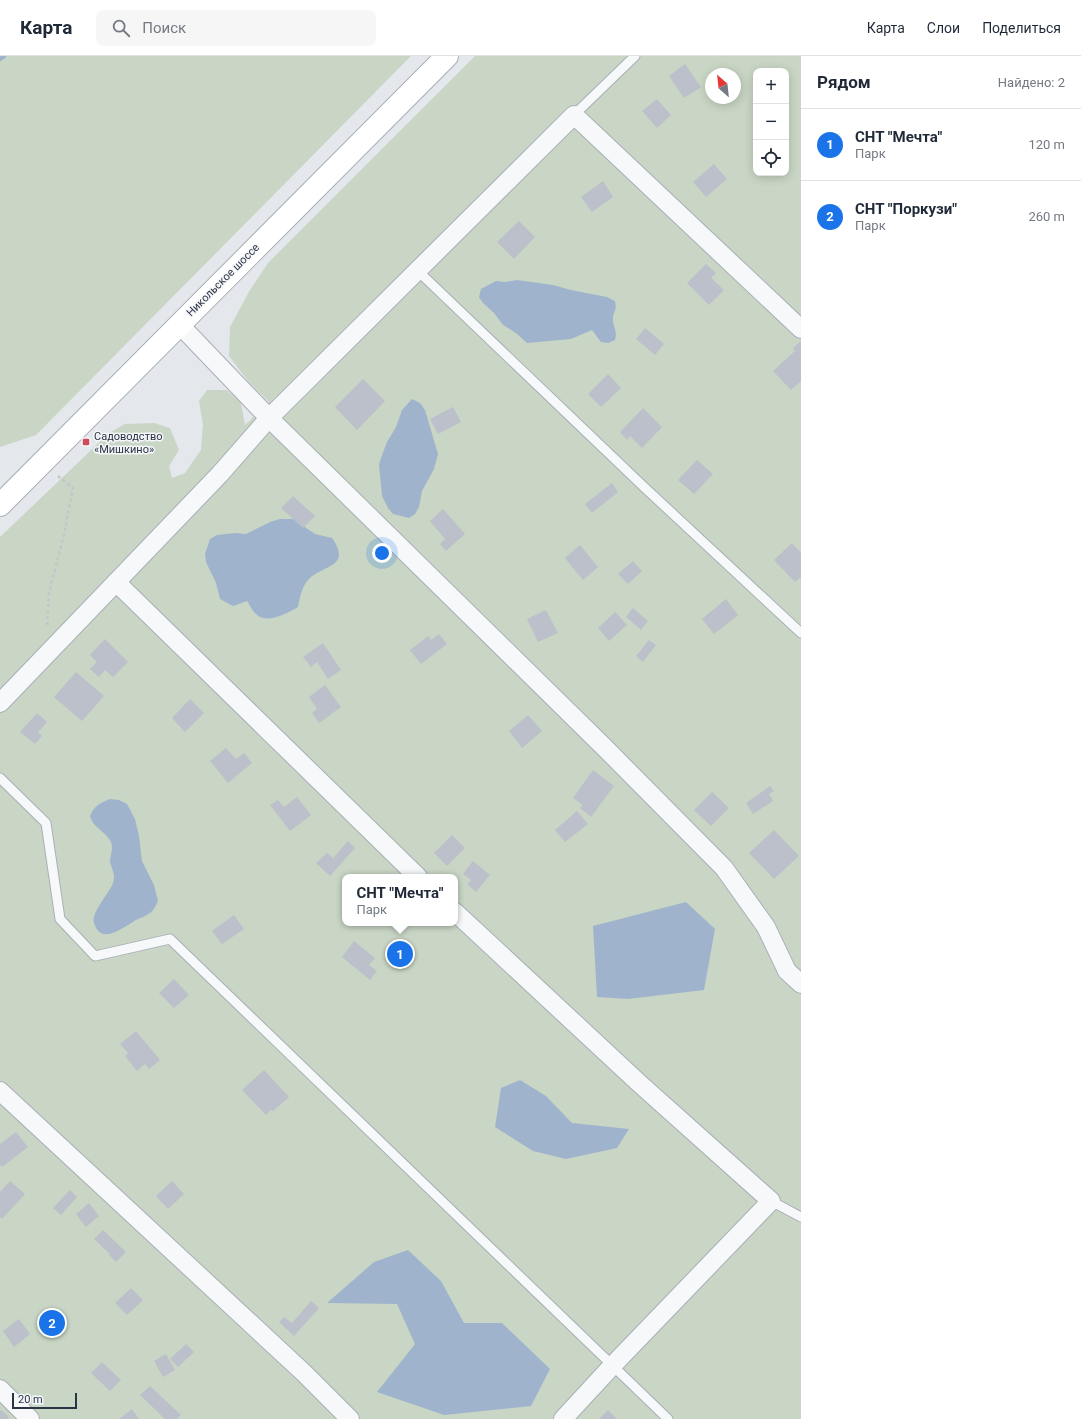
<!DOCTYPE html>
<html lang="ru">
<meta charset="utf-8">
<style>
:root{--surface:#fff;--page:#f6f6f7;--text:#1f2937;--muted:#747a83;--line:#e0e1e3;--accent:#1a73e8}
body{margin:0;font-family:Roboto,sans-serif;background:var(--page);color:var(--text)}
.controls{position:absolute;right:12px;top:12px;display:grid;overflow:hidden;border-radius:8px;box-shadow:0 2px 10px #0003}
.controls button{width:36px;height:36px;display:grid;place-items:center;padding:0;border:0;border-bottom:1px solid var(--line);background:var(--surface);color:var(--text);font:20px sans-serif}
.compass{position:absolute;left:705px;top:12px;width:36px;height:36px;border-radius:50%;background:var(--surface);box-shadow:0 2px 10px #0003;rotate:333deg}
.scale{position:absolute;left:12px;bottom:10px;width:65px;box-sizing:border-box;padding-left:4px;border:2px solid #2b3445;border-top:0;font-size:11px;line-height:14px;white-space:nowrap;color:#2b3445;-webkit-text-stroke:3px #f4f6f9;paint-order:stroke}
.you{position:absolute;left:382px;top:497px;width:14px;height:14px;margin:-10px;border:3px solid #fff;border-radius:50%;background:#1a73e8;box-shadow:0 0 0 6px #1a73e833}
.badge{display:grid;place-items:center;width:26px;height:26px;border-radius:50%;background:var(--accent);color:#fff;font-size:13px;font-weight:700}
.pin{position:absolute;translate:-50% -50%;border:2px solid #fff;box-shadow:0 1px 4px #0006}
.popup{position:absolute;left:342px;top:818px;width:116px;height:52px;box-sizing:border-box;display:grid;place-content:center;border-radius:8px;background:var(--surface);filter:drop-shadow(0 1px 3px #0005);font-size:13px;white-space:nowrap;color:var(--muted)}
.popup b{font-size:15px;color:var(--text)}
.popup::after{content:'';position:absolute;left:50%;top:100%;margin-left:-8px;border:8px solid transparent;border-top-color:var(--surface)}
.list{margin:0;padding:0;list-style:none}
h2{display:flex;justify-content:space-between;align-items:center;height:52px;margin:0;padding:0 16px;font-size:17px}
h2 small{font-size:13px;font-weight:400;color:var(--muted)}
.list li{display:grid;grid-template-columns:26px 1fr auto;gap:12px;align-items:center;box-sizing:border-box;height:72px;padding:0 16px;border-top:1px solid var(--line)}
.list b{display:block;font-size:15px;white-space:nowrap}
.list p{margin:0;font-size:13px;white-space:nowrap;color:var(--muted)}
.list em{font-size:13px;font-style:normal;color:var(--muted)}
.icon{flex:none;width:22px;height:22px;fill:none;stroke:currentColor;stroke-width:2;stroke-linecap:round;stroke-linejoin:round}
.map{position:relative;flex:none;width:801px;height:1363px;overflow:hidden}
header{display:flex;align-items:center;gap:24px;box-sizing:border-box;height:56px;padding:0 20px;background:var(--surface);border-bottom:1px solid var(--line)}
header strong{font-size:19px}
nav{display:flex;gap:22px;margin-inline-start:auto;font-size:14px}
.search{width:280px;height:36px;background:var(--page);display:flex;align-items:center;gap:10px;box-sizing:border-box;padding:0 14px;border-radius:8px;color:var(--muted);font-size:15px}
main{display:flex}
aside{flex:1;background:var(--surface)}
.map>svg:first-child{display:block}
.green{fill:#c9d6c5;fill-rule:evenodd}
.water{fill:#9fb4cc}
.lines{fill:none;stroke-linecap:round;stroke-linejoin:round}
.stream{stroke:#9fb4cc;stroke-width:6}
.building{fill:#bbc0ca}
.service-casing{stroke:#a9aeb7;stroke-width:11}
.minor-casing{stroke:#a9aeb7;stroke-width:20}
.secondary-casing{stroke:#a9aeb7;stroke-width:24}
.path{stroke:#c2c5cb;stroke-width:2.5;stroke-dasharray:3 3;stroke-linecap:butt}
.service{stroke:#f7f8fa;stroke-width:9}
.minor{stroke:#f7f8fa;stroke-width:18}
.secondary{stroke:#fff;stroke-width:22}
.poi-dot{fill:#d1495b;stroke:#f4f6f9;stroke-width:1.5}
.labels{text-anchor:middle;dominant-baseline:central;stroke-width:3;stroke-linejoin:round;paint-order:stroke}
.street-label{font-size:11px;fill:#2b3445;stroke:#f4f6f9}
.poi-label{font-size:11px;fill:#2b3445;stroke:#f4f6f9;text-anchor:start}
</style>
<header>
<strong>Карта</strong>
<div class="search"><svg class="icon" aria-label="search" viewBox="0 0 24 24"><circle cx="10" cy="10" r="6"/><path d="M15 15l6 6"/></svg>Поиск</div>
<nav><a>Карта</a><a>Слои</a><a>Поделиться</a></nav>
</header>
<main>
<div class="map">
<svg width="801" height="1363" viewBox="0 0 801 1363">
<rect width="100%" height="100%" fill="#e4e7ec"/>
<g class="green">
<polygon points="0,0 411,0 36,379 0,391"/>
<path d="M475,0H801V1363H0V481L109,377L125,368L154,367L170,372L179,394L169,410L172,422L185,417L201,394L203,369L199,345L207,334H227L241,347L245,369L269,346L248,325L229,300L230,271L250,234L268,207ZM756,15H786V117H756ZM711,18H735V42H711ZM345,821H455V867H345Z"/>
</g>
<g class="water">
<path d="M517,224L553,229L571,234L607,241L615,245C617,255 614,254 613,261C612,271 618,273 615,284L608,287L601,286L592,274L571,283L527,287L516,277L503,269L494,257L483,247L479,241L481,233L496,225L505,226Z"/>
<polygon points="412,343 420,347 425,354 438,398 434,413 422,435 419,451 415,458 409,462 393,458 388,452 382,440 379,409 381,402 387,386 396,371 402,354"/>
<path d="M280,463H293L315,478L332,482C352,511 324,509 310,522C302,530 300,540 298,551C288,557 266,569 256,558C252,555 250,549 247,545L233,550L220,543L216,527L206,506L205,498L210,483L217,479L235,477L246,478L270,466Z"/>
<path d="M110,743L119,744L127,748L135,763L139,780L142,805L154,829L158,845C156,849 154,854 150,857C146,860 140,862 136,864C125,870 101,891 94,867C91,856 109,838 113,827C116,819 112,814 110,806C110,801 112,796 112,791C112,781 100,775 94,768C92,766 91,762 90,760C94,750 100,747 110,743Z"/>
<polygon points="686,846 715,873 704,934 628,943 597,941 593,870"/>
<polygon points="520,1024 546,1040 572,1067 629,1073 617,1092 566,1103 533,1095 495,1071 501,1032"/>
<polygon points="408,1194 441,1225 464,1267 502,1267 550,1313 531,1350 444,1359 377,1336 415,1288 397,1248 327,1247 374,1206"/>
</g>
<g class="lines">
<polyline class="stream" points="0,2 3,0"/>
</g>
<g class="building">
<polygon points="685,8 701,31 684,42 669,20"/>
<polygon points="657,43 671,59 657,72 642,55"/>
<polygon points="714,108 727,123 706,141 693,126"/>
<polygon points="603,125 613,141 592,156 581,141"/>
<polygon points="519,165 535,181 514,203 497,186"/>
<polygon points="706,208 716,217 711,222 724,234 709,249 687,227"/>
<polygon points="645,272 664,288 655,299 636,283"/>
<polygon points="801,285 801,325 791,334 773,315 795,295 793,292"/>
<polygon points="608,318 621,332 601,351 588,338"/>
<polygon points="363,323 385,345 357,374 335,351"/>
<polygon points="453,351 461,366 438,378 430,363"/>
<polygon points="643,352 662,371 642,392 630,380 627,384 620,376"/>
<polygon points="697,404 713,418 694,438 678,424"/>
<polygon points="612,427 618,436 592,457 585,448"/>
<polygon points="293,440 315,460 303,472 281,452"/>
<polygon points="443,453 465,478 446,495 440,488 445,483 430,465"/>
<polygon points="792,487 801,497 801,521 795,526 774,504"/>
<polygon points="580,489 598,511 583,524 565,502"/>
<polygon points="633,505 642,515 628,528 618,518"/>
<polygon points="726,543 738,559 714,578 702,563"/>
<polygon points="633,552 648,565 641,574 626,561"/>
<polygon points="546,554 558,577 538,586 527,563"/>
<polygon points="615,556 627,569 609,585 598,572"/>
<polygon points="439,578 447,588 421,608 410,594 428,580 431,584"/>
<polygon points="105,583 128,606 113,621 105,614 99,621 90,613 97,606 90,599"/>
<polygon points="649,584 656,589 643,606 636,600"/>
<polygon points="323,587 341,614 328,623 317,606 311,611 303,601"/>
<polygon points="76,616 104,640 82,665 54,641"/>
<polygon points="325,629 341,651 319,667 312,657 317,653 309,641"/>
<polygon points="190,643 204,657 185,676 172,662"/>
<polygon points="37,657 47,666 38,676 42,680 35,688 20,676"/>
<polygon points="528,659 542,675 522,692 509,675"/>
<polygon points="226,692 236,703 244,697 252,707 228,727 210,705"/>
<polygon points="593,714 614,730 591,761 580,752 583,749 573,742"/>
<polygon points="770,730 774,735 769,738 773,745 753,758 746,747"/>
<polygon points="712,736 729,752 711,770 694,754"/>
<polygon points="297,741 311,759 290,775 270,749 278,744 284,751"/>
<polygon points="577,755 588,768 565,786 555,774"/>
<polygon points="774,774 799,800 774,823 749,797"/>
<polygon points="452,779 465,792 447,810 434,797"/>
<polygon points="348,785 355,792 330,820 316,807 327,797 333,802"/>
<polygon points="473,805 490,819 476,836 467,828 471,824 463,818"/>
<polygon points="234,859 244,873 222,888 212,875"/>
<polygon points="354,885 375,902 369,909 377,915 370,924 342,901"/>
<polygon points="174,923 189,939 174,952 159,937"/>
<polygon points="136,975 160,1004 149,1013 145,1008 137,1015 125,1000 128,997 120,988"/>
<polygon points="264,1014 289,1041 273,1055 271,1054 266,1059 242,1034"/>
<polygon points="16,1076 28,1091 2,1111 0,1109 0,1088"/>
<polygon points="10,1125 25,1138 2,1163 0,1161 0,1136"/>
<polygon points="172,1125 184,1138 168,1153 156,1140"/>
<polygon points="70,1134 77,1141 61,1159 53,1152"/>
<polygon points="89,1147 99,1160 86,1171 76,1158"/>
<polygon points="103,1174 126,1196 116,1206 109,1199 110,1198 94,1183"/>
<polygon points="131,1232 143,1244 127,1259 115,1247"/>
<polygon points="311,1245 319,1252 294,1280 279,1266 284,1261 292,1267"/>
<polygon points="19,1263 30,1278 14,1291 3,1275"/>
<polygon points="186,1288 194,1296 178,1311 170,1303"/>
<polygon points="166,1298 175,1314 163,1321 154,1305"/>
<polygon points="102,1306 121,1324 110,1335 91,1317"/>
<polygon points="150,1330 181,1359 177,1363 165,1363 140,1339"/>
<polygon points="132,1353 139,1363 119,1363"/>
<polygon points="1,1354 9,1361 7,1363 0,1363 0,1355"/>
<polygon points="608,1354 617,1363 599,1363"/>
</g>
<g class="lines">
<g class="service-casing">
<g id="service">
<polyline points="574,59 635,0"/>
<polyline points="418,215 644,431 801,577"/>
<polyline points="0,722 46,767 60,863 95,900 170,883 668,1363"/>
<polyline points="771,1145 801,1161"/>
</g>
</g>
<g class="minor-casing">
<g id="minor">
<polyline points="179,268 269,362 603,690 724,812 766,871 787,915 801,928"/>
<polyline points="116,526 418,821"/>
<polyline points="0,647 220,418 269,362 574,59 801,273"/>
<polyline points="455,856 640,1028 771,1145 612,1310 563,1363"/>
<polyline points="0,1035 304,1317 350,1363"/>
<polyline points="0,1333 30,1363"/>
</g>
</g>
<g class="secondary-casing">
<polyline id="secondary" points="0,449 447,0"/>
</g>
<polyline class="path" points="47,569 49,537 65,474 73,432 58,420"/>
<use href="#service" class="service"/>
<use href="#minor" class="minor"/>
<use href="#secondary" class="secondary"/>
</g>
<rect class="poi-dot" x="82" y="382" width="8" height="8" rx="2"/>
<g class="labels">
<g class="street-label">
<text transform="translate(223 224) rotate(-45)">Никольское шоссе</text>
</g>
<g class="poi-label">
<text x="94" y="380">Садоводство<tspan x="94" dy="13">«Мишкино»</tspan></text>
</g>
</g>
</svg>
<div class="controls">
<button>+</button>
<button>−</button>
<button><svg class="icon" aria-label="locate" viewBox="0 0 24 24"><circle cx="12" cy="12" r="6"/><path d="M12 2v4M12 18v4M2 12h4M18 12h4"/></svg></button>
</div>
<svg class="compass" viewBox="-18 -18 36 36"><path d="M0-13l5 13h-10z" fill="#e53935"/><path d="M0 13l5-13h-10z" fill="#747a83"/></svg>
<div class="scale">20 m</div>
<div class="you"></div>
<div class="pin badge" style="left:400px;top:898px">1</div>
<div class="popup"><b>СНТ &quot;Мечта&quot;</b>Парк</div>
<div class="pin badge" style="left:52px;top:1267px">2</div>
</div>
<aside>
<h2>Рядом<small>Найдено: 2</small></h2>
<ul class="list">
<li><span class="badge">1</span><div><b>СНТ &quot;Мечта&quot;</b><p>Парк</p></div><em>120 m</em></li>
<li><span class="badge">2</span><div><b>СНТ &quot;Поркузи&quot;</b><p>Парк</p></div><em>260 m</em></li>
</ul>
</aside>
</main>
